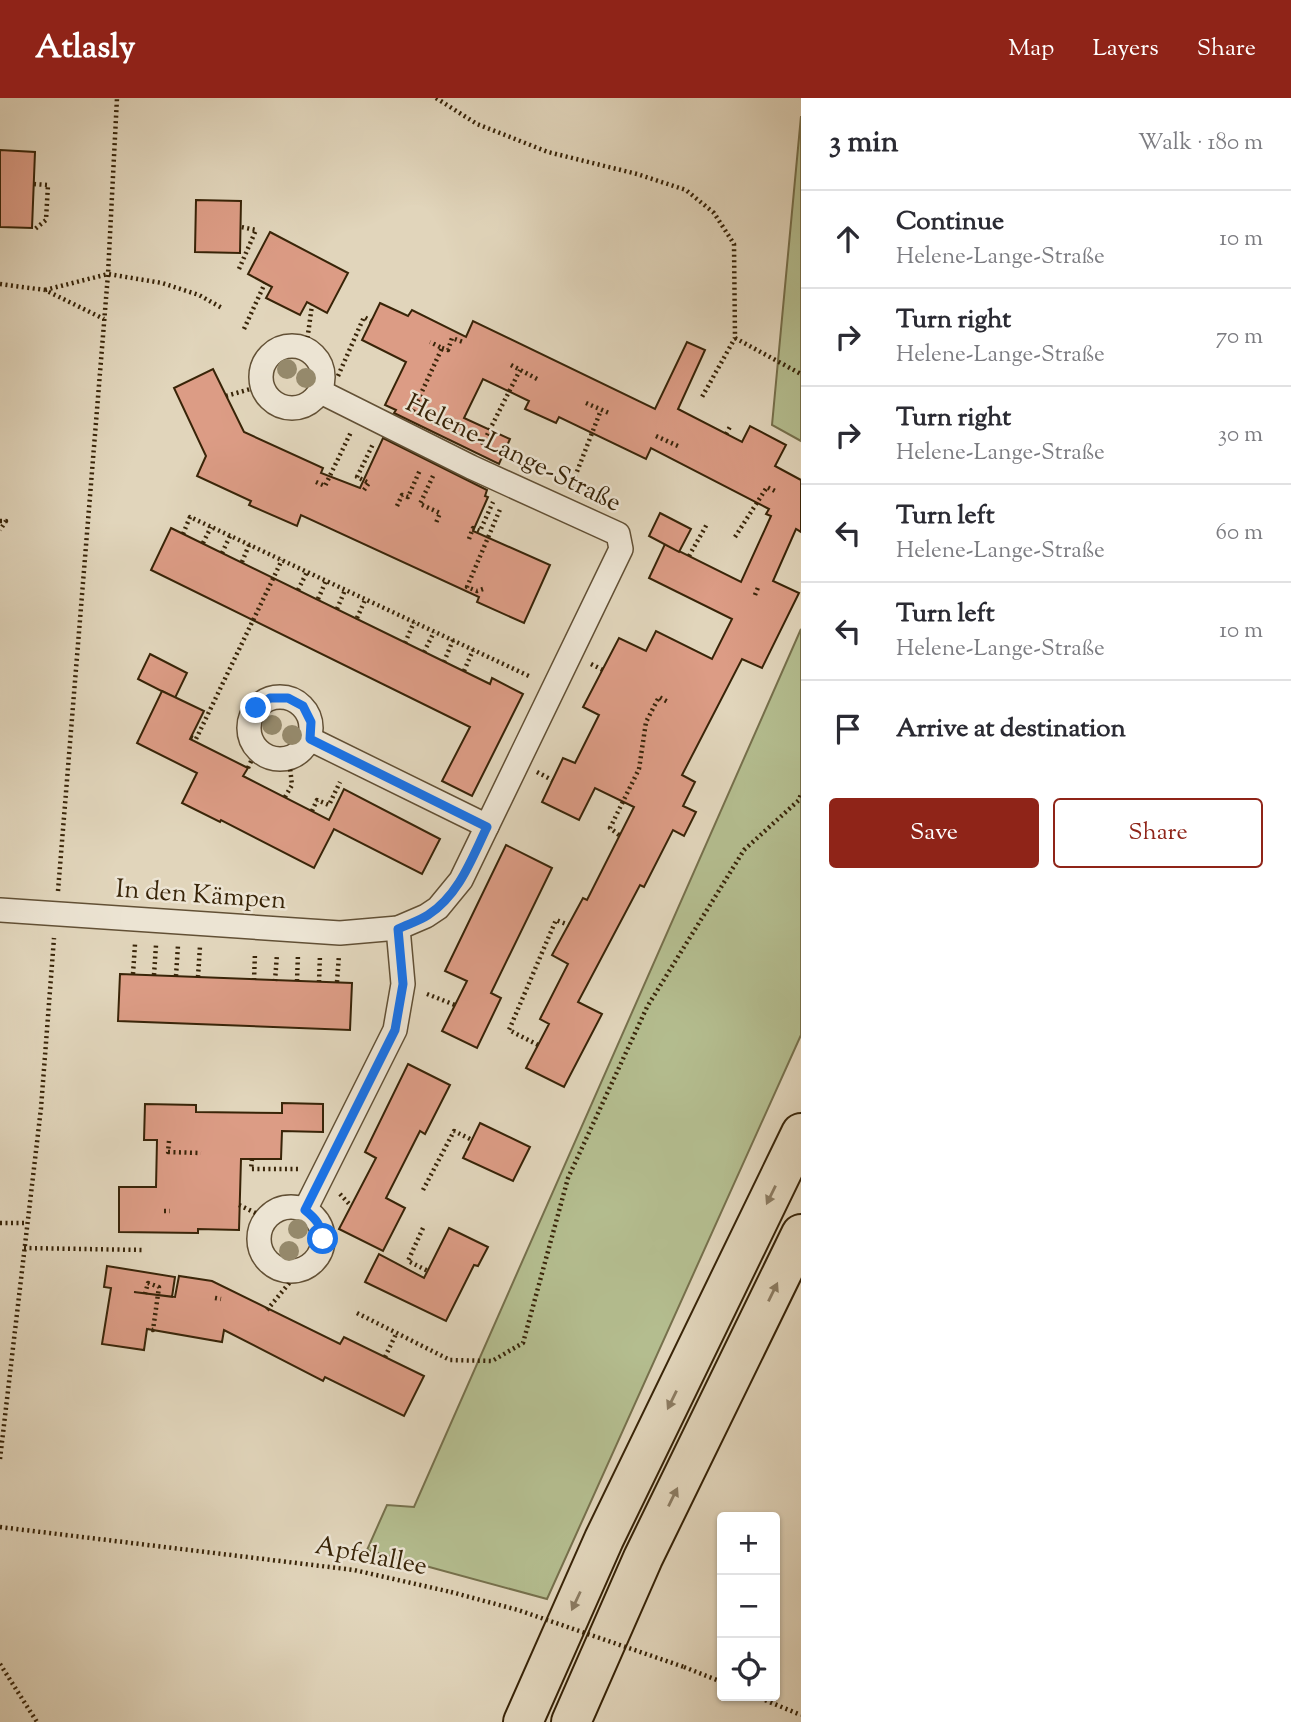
<!DOCTYPE html>
<meta charset="utf-8">
<style>
:root{--surface:#fff;--page:#f2f2f3;--text:#2b2b33;--muted:#7c7c81;--line:#e1e1e2;--accent:#8f2418}
body{margin:0;font-family:"Sorts Mill Goudy",serif;background:var(--page);color:var(--text)}
.controls{position:absolute;right:21px;bottom:21px;display:grid;overflow:hidden;border-radius:7px;box-shadow:0 2px 5px #0004}
.controls button{width:63px;height:63px;display:grid;place-items:center;padding:0;border:0;border-bottom:2px solid var(--line);background:var(--surface);color:var(--text);font:35px sans-serif}
.stop{position:absolute;width:21px;height:21px;margin:-16px;border:5px solid #1a73e8;border-radius:50%;background:#fff}
.stop.end{background:#1a73e8;border-color:#fff;box-shadow:0 2px 7px #0008}
.list{margin:0;padding:0;list-style:none}
h2{display:flex;justify-content:space-between;align-items:center;height:91px;margin:0;padding:0 28px;font-size:30px}
h2 small{font-size:23px;font-weight:400;color:var(--muted)}
.list li{display:grid;grid-template-columns:46px 1fr auto;gap:21px;align-items:center;box-sizing:border-box;height:98px;padding:0 28px;border-top:2px solid var(--line)}
.list b{display:block;font-size:26px;white-space:nowrap}
.list p{margin:0;font-size:23px;white-space:nowrap;color:var(--muted)}
.list em{font-size:23px;font-style:normal;color:var(--muted)}
.actions{display:flex;gap:14px;padding:21px 28px}
.actions a{flex:1;padding:16px 0;border:2px solid var(--accent);border-radius:7px;text-align:center;font-size:24px;color:var(--accent)}
.actions .main{background:var(--accent);color:#fff}
.icon{flex:none;width:38px;height:38px;fill:none;stroke:currentColor;stroke-width:2;stroke-linecap:round;stroke-linejoin:round}
.map{position:relative;flex:none;width:801px;height:1624px;overflow:hidden}
header{display:flex;align-items:center;gap:42px;box-sizing:border-box;height:98px;padding:0 35px;background:var(--accent);color:#fff}
header strong{font-size:33px}
nav{display:flex;gap:38px;margin-inline-start:auto;font-size:24px}
main{display:flex}
aside{flex:1;background:var(--surface)}
.map>svg:first-child{display:block}
.green{fill:#b4bd8f;stroke:#76704c;stroke-width:2}
.building{fill:#dc9c85;stroke:#382408;stroke-width:2}
.lines{fill:none;stroke-linecap:round;stroke-linejoin:round}
.street-casing{stroke:#625035;stroke-width:26}
.highway-casing{stroke:#382408;stroke-width:42}
.path{stroke:#382408;stroke-width:4.5;stroke-dasharray:2 3.5;stroke-linecap:butt}
.street{stroke:#ece4d3;stroke-width:23}
.highway{stroke:#e1d5bb;stroke-width:38}
.path-bridge{stroke:#382408;stroke-width:4.5;stroke-dasharray:2 3.5;stroke-linecap:butt}
.tree{fill:#95896b}
.oneway{fill:#8c7c62}
.route{stroke:#1a73e8;stroke-width:9}
.labels{text-anchor:middle;dominant-baseline:central;stroke-width:5;stroke-linejoin:round;paint-order:stroke}
.street-label{font-size:26px;fill:#382408;stroke:#ece4d3}
</style>
<header>
<strong>Atlasly</strong>
<nav><a>Map</a><a>Layers</a><a>Share</a></nav>
</header>
<main>
<div class="map">
<svg width="801" height="1624" viewBox="0 0 801 1624">
<rect width="100%" height="100%" fill="#e1d5bb"/>
<filter id="stains"><feTurbulence type="fractalNoise" baseFrequency=".00286" numOctaves="4"/><feColorMatrix values="0 0 0 0 .2 0 0 0 0 .09 0 0 0 0 .02 0 0 0 .5 -.17"/></filter>
<radialGradient id="worn" r=".72"><stop offset=".6" stop-color="#630" stop-opacity="0"/><stop offset="1" stop-color="#630" stop-opacity=".3"/></radialGradient>
<g class="green">
<polygon points="801,18 801,343 772,327"/>
<polygon points="801,531 801,937 547,1501 367,1452 387,1407 414,1409"/>
</g>
<g class="building">
<polygon points="0,52 35,54 32,130 0,129"/>
<polygon points="196,102 241,103 240,155 195,154"/>
<polygon points="270,134 348,175 327,215 307,204 300,217 266,200 272,189 248,176"/>
<polygon points="380,205 408,218 412,212 466,239 473,223 655,311 687,244 705,252 678,311 742,344 750,328 786,347 775,368 801,382 801,434 796,431 773,483 799,495 762,570 742,561 682,677 695,684 683,708 696,714 684,738 673,732 644,789 640,787 578,904 602,916 564,989 526,970 549,926 540,921 568,866 552,857 583,800 587,802 634,709 595,690 579,722 542,704 563,660 575,665 599,617 583,609 619,540 646,553 656,533 712,561 732,521 649,480 665,446 741,484 771,418 766,416 769,411 651,350 646,361 559,319 556,325 525,311 529,303 483,281 464,320 510,341 499,366 394,315 396,312 385,307 406,264 362,242"/>
<polygon points="213,271 244,334 323,370 321,375 360,390 383,340 487,392 485,398 488,399 473,433 550,467 524,525 477,504 479,499 301,417 297,428 249,407 251,403 197,378 206,358 174,290"/>
<polygon points="660,415 691,431 679,454 649,438"/>
<polygon points="171,430 490,586 492,580 523,596 472,698 442,683 470,629 151,472"/>
<polygon points="150,556 187,575 175,600 138,581"/>
<polygon points="162,593 204,613 190,641 248,670 243,678 329,722 344,691 440,741 422,776 334,731 314,770 221,722 220,724 182,705 197,675 137,645"/>
<polygon points="506,747 552,770 491,895 501,900 477,950 442,933 467,883 445,873"/>
<polygon points="120,876 352,885 350,932 118,923"/>
<polygon points="408,966 450,987 425,1036 420,1033 386,1100 405,1110 383,1153 339,1131 376,1060 365,1054"/>
<polygon points="282,1005 323,1006 323,1034 282,1033 281,1061 241,1061 239,1132 198,1131 198,1135 119,1134 119,1089 156,1089 157,1042 144,1042 145,1006 196,1007 196,1014 282,1015"/>
<polygon points="480,1025 530,1049 513,1083 463,1060"/>
<polygon points="449,1130 488,1149 478,1168 474,1167 446,1223 365,1184 379,1156 424,1180"/>
<polygon points="107,1168 175,1179 172,1199 134,1194 175,1199 179,1178 212,1183 340,1246 344,1239 424,1278 404,1318 325,1279 323,1283 224,1232 222,1244 147,1231 144,1252 102,1246 111,1190 104,1189"/>
</g>
<g class="lines">
<g class="street-casing">
<g id="street">
<circle cx="292" cy="279" r="31"/>
<circle cx="280" cy="630" r="31"/>
<polyline points="310,641 487,728"/>
<polyline points="0,812 340,835 398,830 426,818 438,810 461,782 621,451 618,436 471,369 321,294"/>
<circle cx="291" cy="1141" r="32"/>
<polyline points="305,1112 395,932 403,886 398,830"/>
</g>
</g>
<g class="highway-casing">
<g id="highway">
<polyline points="523,1624 604,1441 801,1035"/>
<polyline points="571,1624 643,1460 801,1136"/>
</g>
</g>
<g class="path">
<polyline points="436,0 477,26 548,54 637,76 686,92 714,115 734,146 735,240 702,299"/>
<polyline points="34,86 48,87 46,122 35,131"/>
<polyline points="239,171 256,132 241,129"/>
<polyline points="0,186 45,192 104,221"/>
<polyline points="45,192 108,176 162,185 199,197 222,210"/>
<polyline points="244,231 265,185"/>
<polyline points="735,240 801,276"/>
<polyline points="442,250 448,252 452,240 463,244"/>
<polyline points="306,251 312,207"/>
<polyline points="511,267 539,282"/>
<polyline points="338,278 364,219 371,223"/>
<polyline points="226,298 261,288"/>
<polyline points="586,305 609,315"/>
<polyline points="413,313 442,250 430,244"/>
<polyline points="726,336 731,327"/>
<polyline points="656,338 678,348"/>
<polyline points="482,347 520,272"/>
<polyline points="433,378 420,406 440,415 436,425"/>
<polyline points="316,384 325,388 351,334"/>
<polyline points="571,389 601,312"/>
<polyline points="364,392 369,385 357,379 373,346"/>
<polyline points="397,408 402,397 408,399 420,372"/>
<polyline points="0,423 6,423 0,432"/>
<polyline points="183,436 190,419 531,579"/>
<polyline points="735,439 767,389 777,394"/>
<polyline points="469,441 473,430 480,433 493,404"/>
<polyline points="203,445 211,429"/>
<polyline points="222,455 230,438"/>
<polyline points="689,458 707,426"/>
<polyline points="242,464 249,447"/>
<polyline points="483,491 477,493 467,489 501,409"/>
<polyline points="298,492 307,474"/>
<polyline points="755,497 759,487"/>
<polyline points="318,501 326,483"/>
<polyline points="337,511 345,492"/>
<polyline points="357,520 365,502"/>
<polyline points="405,545 414,524"/>
<polyline points="424,554 434,534"/>
<polyline points="444,564 453,542"/>
<polyline points="591,566 603,572"/>
<polyline points="464,573 473,552"/>
<polyline points="191,639 196,641 282,462"/>
<polyline points="248,670 256,652"/>
<polyline points="537,674 552,682"/>
<polyline points="285,699 292,687 289,661"/>
<polyline points="312,713 317,702 329,707 340,684"/>
<polyline points="619,737 610,730 639,671 646,624 659,599 668,604"/>
<polyline points="58,793 108,176 117,0"/>
<polyline points="133,876 135,846"/>
<polyline points="154,877 156,847"/>
<polyline points="176,878 178,847"/>
<polyline points="198,879 200,848"/>
<polyline points="254,882 255,855"/>
<polyline points="275,883 277,856"/>
<polyline points="297,883 298,856"/>
<polyline points="319,884 320,857"/>
<polyline points="337,884 339,857"/>
<polyline points="427,896 455,907"/>
<polyline points="538,947 509,932 556,822 569,827"/>
<polyline points="169,1043 168,1054 201,1055"/>
<polyline points="252,1061 251,1071 299,1071"/>
<polyline points="423,1092 454,1033 472,1042"/>
<polyline points="340,1096 351,1108"/>
<polyline points="239,1107 266,1120"/>
<polyline points="164,1113 170,1113"/>
<polyline points="0,1125 27,1125"/>
<polyline points="423,1130 408,1163 428,1173"/>
<polyline points="24,1150 144,1152"/>
<polyline points="145,1196 148,1185 159,1189 153,1232 148,1231"/>
<polyline points="215,1200 221,1201"/>
<polyline points="267,1212 300,1172"/>
<polyline points="357,1215 450,1262 492,1263 523,1245 568,1080 647,909 744,752 799,702 801,696"/>
<polyline points="385,1259 396,1236"/>
<polyline points="0,1361 41,1010 54,840"/>
<polyline points="0,1429 354,1472 451,1494"/>
<polyline points="0,1566 37,1624"/>
<polyline points="684,1569 722,1584"/>
<polyline points="755,1598 801,1617"/>
</g>
<use href="#street" class="street"/>
<use href="#highway" class="highway"/>
<polyline class="path-bridge" points="451,1494 518,1512 684,1569"/>
</g>
<g class="tree">
<circle cx="287" cy="271" r="10"/>
<circle cx="306" cy="280" r="10"/>
<circle cx="272" cy="627" r="10"/>
<circle cx="292" cy="637" r="10"/>
<circle cx="298" cy="1131" r="10"/>
<circle cx="289" cy="1153" r="10"/>
</g>
<defs><path id="oneway-solid" d="M-6-.8H1V-3.2L6.5 0L1 3.2V.8H-6Z" transform="scale(1.75)"/></defs>
<g class="oneway">
<use href="#oneway-solid" transform="translate(771 1097) rotate(116)"/>
<use href="#oneway-solid" transform="translate(773 1194) rotate(-64)"/>
<use href="#oneway-solid" transform="translate(672 1302) rotate(116)"/>
<use href="#oneway-solid" transform="translate(673 1399) rotate(-64)"/>
<use href="#oneway-solid" transform="translate(576 1503) rotate(115)"/>
</g>
<g class="lines">
<path class="route" d="M256,610L270,600H288L303,608L311,624L310,641L487,729C472,760 459,797 428,817C419,823 408,826 398,831L403,886L395,932L305,1112C316,1121 321,1127 323,1141"/>
</g>
<g class="labels">
<g class="street-label">
<text transform="translate(513 356) rotate(26)">Helene-Lange-Straße</text>
<text transform="translate(201 798) rotate(4)">In den Kämpen</text>
<text transform="translate(371 1459) rotate(11)">Apfelallee</text>
</g>
</g>
<rect width="100%" height="100%" filter="url(#stains)"/>
<rect width="100%" height="100%" fill="url(#worn)"/>
</svg>
<div class="controls">
<button>+</button>
<button>−</button>
<button><svg class="icon" aria-label="locate" viewBox="0 0 24 24"><circle cx="12" cy="12" r="6"/><path d="M12 2v4M12 18v4M2 12h4M18 12h4"/></svg></button>
</div>
<div class="stop" style="left:323px;top:1141px"></div>
<div class="stop end" style="left:256px;top:610px"></div>
</div>
<aside>
<h2>3 min<small>Walk · 180 m</small></h2>
<ul class="list">
<li><svg class="icon" aria-label="ahead" viewBox="0 0 24 24"><path d="M12 20V5M6 11l6-6 6 6"/></svg><div><b>Continue</b><p>Helene-Lange-Straße</p></div><em>10 m</em></li>
<li><svg class="icon" aria-label="right" viewBox="0 0 24 24"><path d="M7 20v-9h11M14 6l5 5-5 5"/></svg><div><b>Turn right</b><p>Helene-Lange-Straße</p></div><em>70 m</em></li>
<li><svg class="icon" aria-label="right" viewBox="0 0 24 24"><path d="M7 20v-9h11M14 6l5 5-5 5"/></svg><div><b>Turn right</b><p>Helene-Lange-Straße</p></div><em>30 m</em></li>
<li><svg class="icon" aria-label="left" viewBox="0 0 24 24"><path d="M17 20v-9H6M10 6l-5 5 5 5"/></svg><div><b>Turn left</b><p>Helene-Lange-Straße</p></div><em>60 m</em></li>
<li><svg class="icon" aria-label="left" viewBox="0 0 24 24"><path d="M17 20v-9H6M10 6l-5 5 5 5"/></svg><div><b>Turn left</b><p>Helene-Lange-Straße</p></div><em>10 m</em></li>
<li><svg class="icon" aria-label="arrive" viewBox="0 0 24 24"><path d="M6 21V4h12l-3 4 3 4H6"/></svg><div><b>Arrive at destination</b></div></li>
</ul>
<div class="actions"><a class="main">Save</a><a>Share</a></div>
</aside>
</main>
